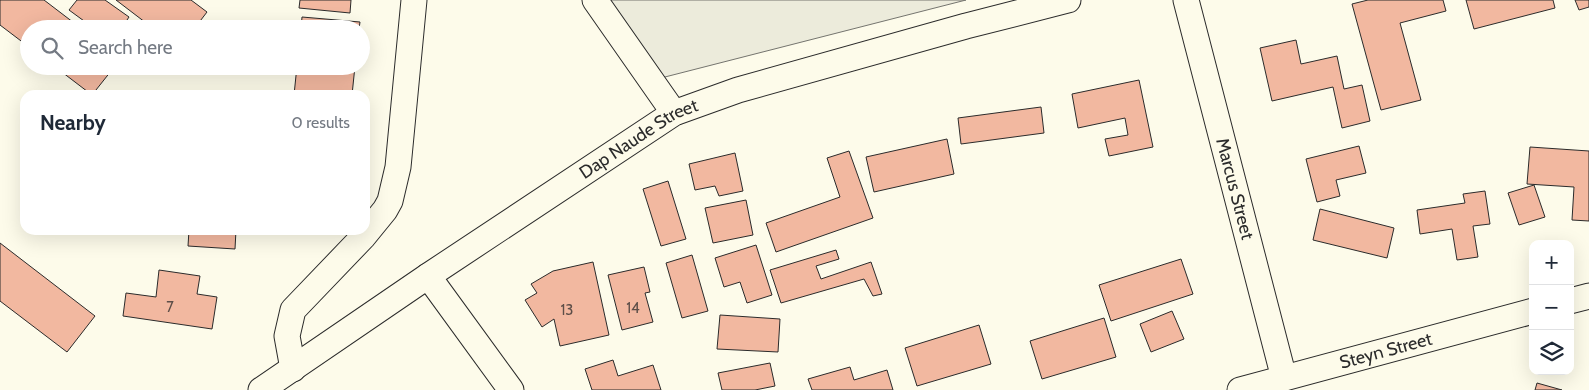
<!DOCTYPE html>
<meta charset="utf-8">
<style>
:root{--surface:#fff;--page:#f2f2f3;--text:#1f2937;--muted:#747a83;--line:#e0e1e3}
body{margin:0;font-family:Cabin,sans-serif;background:var(--page);color:var(--text)}
.controls{position:absolute;right:15px;bottom:15px;display:grid;overflow:hidden;border-radius:10px;box-shadow:0 5px 20px #0002}
.controls button{width:45px;height:45px;display:grid;place-items:center;padding:0;border:0;border-bottom:1px solid var(--line);background:var(--surface);color:var(--text);font:25px sans-serif}
.list{margin:0;padding:0;list-style:none}
h2{display:flex;justify-content:space-between;align-items:center;height:65px;margin:0;padding:0 20px;font-size:21px}
h2 small{font-size:16px;font-weight:400;color:var(--muted)}
.icon{flex:none;width:28px;height:28px;fill:none;stroke:currentColor;stroke-width:2;stroke-linecap:round;stroke-linejoin:round}
.map{position:relative;flex:none;width:1589px;height:390px;overflow:hidden}
.search{position:absolute;background:var(--surface);box-shadow:0 5px 20px #0002;left:20px;top:20px;width:350px;height:55px;display:flex;align-items:center;gap:12px;box-sizing:border-box;padding:0 18px;border-radius:28px;color:var(--muted);font-size:19px}
.panel{position:absolute;background:var(--surface);box-shadow:0 5px 20px #0002;left:20px;top:90px;width:350px;height:145px;border-radius:15px}
.map>svg:first-child{display:block}
.green{fill:#ecebdb;stroke:#74746e}
.building{fill:#f2b8a0;stroke:#2b2b2b}
.lines{fill:none;stroke-linecap:round;stroke-linejoin:round}
.minor-casing{stroke:#2b2b2b;stroke-width:27}
.minor{stroke:#fdfbea;stroke-width:25}
.labels{text-anchor:middle;dominant-baseline:central;stroke-width:4;stroke-linejoin:round;paint-order:stroke}
.number-label{font-size:15px;fill:#5d4e48}
.street-label{font-size:18px;fill:#2b2b2b;stroke:#fdfbea}
</style>
<div class="map">
<svg width="1589" height="390" viewBox="0 0 1589 390">
<rect width="100%" height="100%" fill="#fdfbea"/>
<polygon class="green" points="610,0 966,0 661,78"/>
<g class="building">
<polygon points="0,0 44,0 82,29 29,29 29,47 0,25"/>
<polygon points="77,0 105,0 129,17 121,29 95,29 69,10"/>
<polygon points="116,0 191,0 207,12 194,29 154,29"/>
<polygon points="300,0 351,0 350,13 299,8"/>
<polygon points="1368,0 1443,0 1446,11 1400,23 1421,100 1381,110 1352,4"/>
<polygon points="1466,0 1553,0 1555,8 1474,29"/>
<polygon points="1575,0 1589,0 1589,7 1579,10"/>
<polygon points="302,17 360,22 359,29 301,29"/>
<polygon points="1296,40 1301,64 1337,56 1344,89 1362,85 1370,121 1342,128 1333,87 1272,101 1260,48"/>
<polygon points="54,66 115,66 92,95"/>
<polygon points="297,66 355,66 352,95 294,95"/>
<polygon points="1139,80 1153,147 1109,156 1105,139 1128,135 1125,118 1078,128 1072,94"/>
<polygon points="1041,107 1044,133 961,144 958,118"/>
<polygon points="947,139 954,174 874,192 866,157"/>
<polygon points="1359,146 1366,173 1336,180 1340,196 1317,202 1306,159"/>
<polygon points="1530,147 1589,151 1589,221 1572,220 1574,187 1527,184"/>
<polygon points="849,151 873,218 776,252 766,223 840,197 827,158"/>
<polygon points="735,153 743,191 719,196 715,186 695,190 689,164"/>
<polygon points="668,181 686,239 661,246 643,189"/>
<polygon points="1534,185 1545,217 1519,225 1508,193"/>
<polygon points="1485,191 1490,224 1473,226 1478,257 1457,260 1452,229 1420,234 1417,210 1465,203 1463,194"/>
<polygon points="746,200 753,235 713,243 705,208"/>
<polygon points="1320,209 1394,228 1387,258 1313,240"/>
<polygon points="189,230 236,230 235,249 188,246"/>
<polygon points="0,243 95,316 67,352 0,301"/>
<polygon points="756,245 772,295 747,303 740,282 724,287 715,258"/>
<polygon points="836,250 839,259 816,266 821,279 871,262 882,294 873,296 864,279 781,303 770,270"/>
<polygon points="692,255 708,311 682,318 666,263"/>
<polygon points="1181,259 1193,294 1111,321 1099,285"/>
<polygon points="593,262 609,335 560,346 554,319 542,327 525,300 537,293 531,284 553,271"/>
<polygon points="644,267 650,292 645,293 653,322 622,330 608,275"/>
<polygon points="159,270 200,276 197,294 217,297 212,329 123,316 126,293 156,297"/>
<polygon points="1172,311 1184,339 1151,352 1140,324"/>
<polygon points="720,315 780,319 778,352 717,349"/>
<polygon points="1104,318 1116,357 1042,379 1030,341"/>
<polygon points="979,325 991,364 917,386 905,348"/>
<polygon points="613,360 618,376 653,365 661,390 592,390 585,369"/>
<polygon points="770,363 775,386 755,390 722,390 718,373"/>
<polygon points="850,367 854,380 887,370 893,390 812,390 808,379"/>
<polygon points="1537,383 1562,390 1535,390"/>
</g>
<g class="lines">
<g class="minor-casing">
<g id="minor">
<polyline points="595,0 674,113"/>
<path id="s1" d="M1186,0L1284,378"/>
<polyline points="428,276 511,390"/>
<polyline points="1570,301 1589,296"/>
<polyline points="293,369 287,336 293,310 363,237 385,210 390,201 398,167 414,0"/>
<path id="s2" d="M261,390L428,276L674,113L738,90L966,26L1068,0"/>
<path id="s3" d="M1240,390L1533,311"/>
</g>
</g>
<use href="#minor" class="minor"/>
</g>
<g class="labels">
<g class="number-label">
<text x="170" y="307">7</text>
<text x="633" y="308">14</text>
<text x="567" y="310">13</text>
</g>
<g class="street-label">
<text stroke="none"><textPath href="#s2" startOffset="454">Dap Naude Street</textPath></text>
<text stroke="none"><textPath href="#s1" startOffset="195">Marcus Street</textPath></text>
<text stroke="none"><textPath href="#s3" startOffset="151">Steyn Street</textPath></text>
</g>
</g>
</svg>
<div class="controls">
<button>+</button>
<button>−</button>
<button><svg class="icon" aria-label="layers" viewBox="0 0 24 24"><path d="M12 4l9 5-9 5-9-5zM3 14l9 5 9-5"/></svg></button>
</div>
<div class="search"><svg class="icon" aria-label="search" viewBox="0 0 24 24"><circle cx="10" cy="10" r="6"/><path d="M15 15l6 6"/></svg>Search here</div>
<section class="panel">
<h2>Nearby<small>0 results</small></h2>
<ul class="list">
</ul>
</section>
</div>
